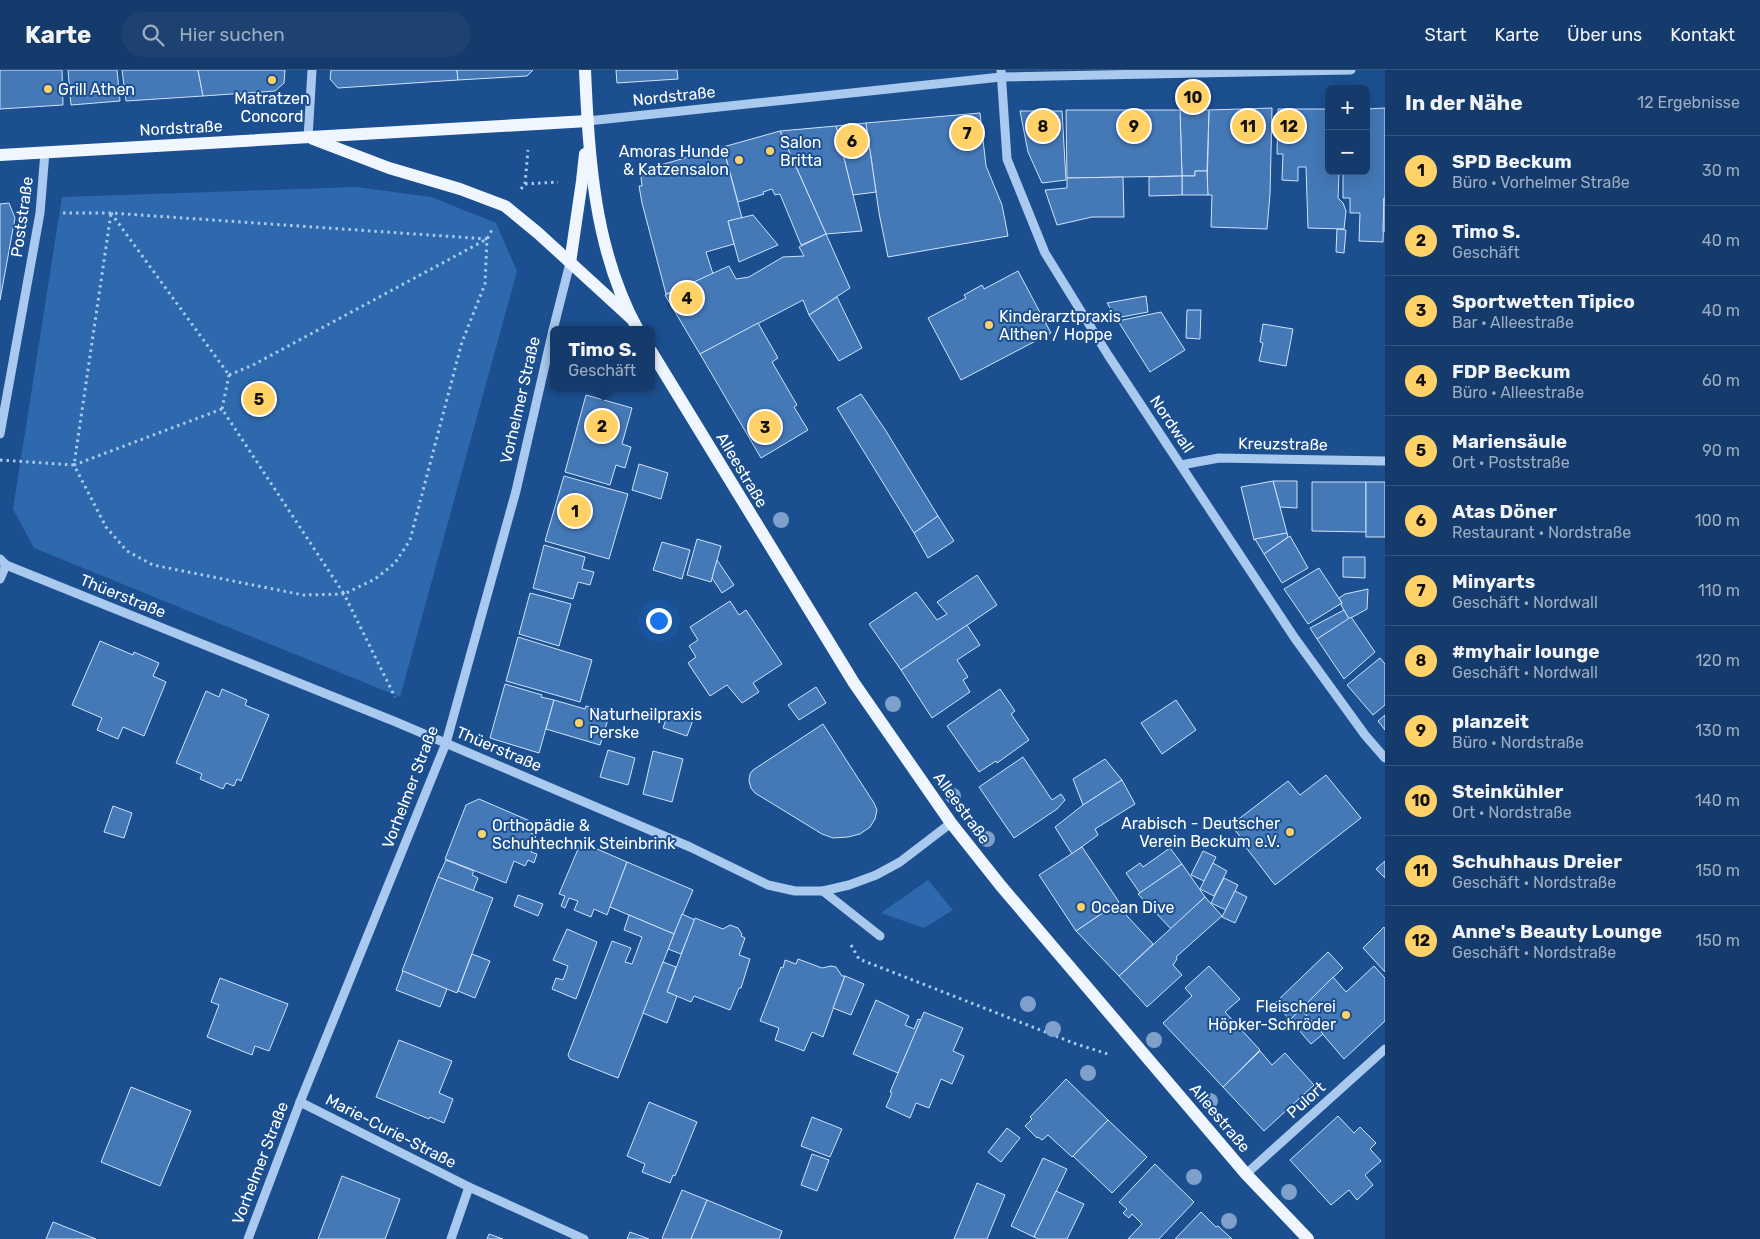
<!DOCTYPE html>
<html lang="de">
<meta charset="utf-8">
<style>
:root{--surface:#143b6b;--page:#1d4271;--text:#f1f3f6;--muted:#9dadc1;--line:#33557e;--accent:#ffd166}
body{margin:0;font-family:Rubik,sans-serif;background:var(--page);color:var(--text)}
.controls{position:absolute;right:15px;top:15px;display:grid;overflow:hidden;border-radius:8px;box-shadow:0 5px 20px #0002}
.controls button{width:45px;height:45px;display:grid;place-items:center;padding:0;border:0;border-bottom:1px solid var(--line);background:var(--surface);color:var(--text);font:25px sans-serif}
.you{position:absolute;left:658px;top:550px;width:18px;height:18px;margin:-12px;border:4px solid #fff;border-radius:50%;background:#1a73e8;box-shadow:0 0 0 8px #1a73e833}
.badge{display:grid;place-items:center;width:32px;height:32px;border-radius:50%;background:var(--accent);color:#111;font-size:16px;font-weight:700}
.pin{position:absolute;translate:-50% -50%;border:2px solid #fff;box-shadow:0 1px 5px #0006}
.popup{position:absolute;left:550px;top:256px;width:105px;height:65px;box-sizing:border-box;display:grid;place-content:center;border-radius:8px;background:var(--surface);filter:drop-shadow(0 1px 4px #0005);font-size:16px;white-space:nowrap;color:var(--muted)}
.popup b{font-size:19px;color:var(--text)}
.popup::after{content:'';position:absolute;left:50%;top:100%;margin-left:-10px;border:10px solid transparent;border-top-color:var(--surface)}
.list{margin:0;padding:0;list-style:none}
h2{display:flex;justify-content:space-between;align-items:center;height:65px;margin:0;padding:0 20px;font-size:21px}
h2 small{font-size:16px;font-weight:400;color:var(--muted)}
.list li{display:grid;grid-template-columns:32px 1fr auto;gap:15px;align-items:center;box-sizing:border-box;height:70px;padding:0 20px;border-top:1px solid var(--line)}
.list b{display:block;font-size:19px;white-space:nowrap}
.list p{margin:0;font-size:16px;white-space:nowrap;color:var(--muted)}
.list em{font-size:16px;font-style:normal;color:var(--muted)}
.icon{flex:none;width:28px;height:28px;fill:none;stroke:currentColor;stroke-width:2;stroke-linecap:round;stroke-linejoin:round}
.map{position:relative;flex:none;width:1385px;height:1169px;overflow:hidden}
header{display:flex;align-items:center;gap:30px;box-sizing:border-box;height:70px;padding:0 25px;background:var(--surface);border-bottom:1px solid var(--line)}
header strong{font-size:24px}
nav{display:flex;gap:28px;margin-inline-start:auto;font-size:18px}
.search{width:350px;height:45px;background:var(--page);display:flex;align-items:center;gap:12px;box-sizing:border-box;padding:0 18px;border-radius:28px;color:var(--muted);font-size:19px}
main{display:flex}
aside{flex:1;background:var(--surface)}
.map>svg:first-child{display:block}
.green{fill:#2e69ad}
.building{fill:#4478b7;stroke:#cfe3fa}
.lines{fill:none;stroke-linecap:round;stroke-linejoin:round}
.path{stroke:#a9c9ee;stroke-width:3;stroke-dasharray:2.5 4;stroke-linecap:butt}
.minor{stroke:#a9c9ee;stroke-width:9}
.major{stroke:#f0f6ff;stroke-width:12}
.tree{fill:#7ea0ca}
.poi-dot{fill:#ffd166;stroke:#1b4f8f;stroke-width:2}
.labels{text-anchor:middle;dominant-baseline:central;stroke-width:4;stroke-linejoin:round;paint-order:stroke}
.poi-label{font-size:16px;fill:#fff;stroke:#1b4f8f;text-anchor:start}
.street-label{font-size:16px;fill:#fff;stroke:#1b4f8f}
</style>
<header>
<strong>Karte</strong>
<div class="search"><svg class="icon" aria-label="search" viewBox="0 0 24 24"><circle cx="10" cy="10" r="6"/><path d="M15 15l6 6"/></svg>Hier suchen</div>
<nav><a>Start</a><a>Karte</a><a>Über uns</a><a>Kontakt</a></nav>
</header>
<main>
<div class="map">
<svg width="1385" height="1169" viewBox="0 0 1385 1169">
<rect width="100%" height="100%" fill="#1b4f8f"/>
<g class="green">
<polygon points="356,117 431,127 496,153 517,201 400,627 34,478 13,439 62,127"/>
<polygon points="928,810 953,840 924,858 881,843"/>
</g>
<g class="building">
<polygon points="0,0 62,0 63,35 0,39"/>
<polygon points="68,0 117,0 120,31 71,35"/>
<polygon points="122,0 198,0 203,26 126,31"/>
<polygon points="198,0 285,0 284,13 275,21 203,26"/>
<polygon points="331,0 457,0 458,10 338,18 330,9"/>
<polygon points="457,0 533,0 527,6 458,10"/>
<polygon points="616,0 677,0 678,9 617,13"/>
<polygon points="1272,38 1270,124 1267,159 1211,157 1212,125 1208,125 1207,119 1209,40"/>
<polygon points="1385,38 1385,128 1384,128 1383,172 1359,171 1360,143 1350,143 1350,128 1343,128 1343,101 1366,101 1366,39"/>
<polygon points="1182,39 1209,40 1207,101 1195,101 1195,106 1182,106 1180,40"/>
<polygon points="1278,39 1329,39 1329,101 1339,101 1338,128 1343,133 1346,141 1344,159 1308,158 1306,97 1298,97 1298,111 1282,110 1283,84 1277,84"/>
<polygon points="1066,40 1180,40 1182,106 1067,108"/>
<polygon points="1020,41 1062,41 1066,110 1042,113 1028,82"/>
<polygon points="980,43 986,96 1002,135 1008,166 888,187 879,143 866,53"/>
<polygon points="866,53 876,122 853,125 836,56"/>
<polygon points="836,56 862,161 826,164 780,61"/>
<polygon points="780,61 826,164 801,175 780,124 775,125 772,119 763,122 764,124 738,132 723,77"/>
<polygon points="723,77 742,148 728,151 734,174 706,182 713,204 666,224 642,133 639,116 642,116 641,107 647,100 652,99 650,98"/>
<polygon points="1195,101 1207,101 1208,125 1182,125 1182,106 1195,106"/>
<polygon points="1182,106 1182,125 1149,126 1149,107"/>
<polygon points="1123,107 1124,147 1092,147 1057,155 1045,120 1067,118 1067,108"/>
<polygon points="1384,128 1385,128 1385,161 1383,161"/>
<polygon points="9,133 15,148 0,230 0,134"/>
<polygon points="753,145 778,175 739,192 728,151"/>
<polygon points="1337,159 1346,160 1344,183 1336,182"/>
<polygon points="826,164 850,218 809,245 803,230 700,284 665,225 729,196 736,209 749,207 783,187 804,186 799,177"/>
<polygon points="1018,201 1051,263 961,310 928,248 966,228 964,225 982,215 984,219"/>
<polygon points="1146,226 1148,242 1116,248 1107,233"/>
<polygon points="837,227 862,278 839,291 809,245"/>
<polygon points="1187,240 1201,240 1200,269 1186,268"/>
<polygon points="1161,242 1185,280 1150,302 1118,251"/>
<polygon points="758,253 778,288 772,292 797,335 794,337 808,360 761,388 700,284"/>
<polygon points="1263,254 1293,259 1286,296 1259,291 1263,273 1260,272"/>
<polygon points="861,324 886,361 938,446 914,463 837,338"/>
<polygon points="586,325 632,338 622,374 631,377 625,398 616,395 610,415 565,402"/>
<polygon points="639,394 668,403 661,429 632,420"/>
<polygon points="564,406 628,424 609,489 545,471"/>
<polygon points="1273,411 1297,411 1297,438 1280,437"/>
<polygon points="1273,411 1287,463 1254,470 1241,417"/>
<polygon points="1312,412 1366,412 1366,462 1312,461"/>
<rect x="1366" y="412" width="19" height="55"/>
<polygon points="938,446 954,471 928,488 914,463"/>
<polygon points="1287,463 1288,467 1264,484 1255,469"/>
<polygon points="1290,466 1308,498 1282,513 1264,484"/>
<polygon points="697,469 721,476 711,512 687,505"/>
<polygon points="662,472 690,480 682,509 653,500"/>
<polygon points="544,475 585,487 582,499 594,502 590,515 578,512 573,529 533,518"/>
<polygon points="1343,487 1365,487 1365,508 1343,507"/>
<polygon points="717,490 734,515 722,523 712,508"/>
<polygon points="1319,498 1342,533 1308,554 1284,519"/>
<polygon points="977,505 997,535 901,600 869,554 916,522 937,550 947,544 937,532"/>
<polygon points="1368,519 1367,539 1349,549 1341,535 1342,533 1339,528 1345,524"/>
<polygon points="530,523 571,534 559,576 519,564"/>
<polygon points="730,531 739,545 746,540 782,594 753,613 759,622 742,633 727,615 710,626 688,593 696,587 689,576 698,570 690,557"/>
<polygon points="1344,540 1349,549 1317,569 1310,558"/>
<polygon points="1351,547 1375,582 1344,609 1317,569"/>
<polygon points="967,555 980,575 957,590 968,607 963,610 970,622 932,648 901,600"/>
<polygon points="518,567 592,590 580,632 506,611"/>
<polygon points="100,571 133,585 134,582 159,593 153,606 166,612 144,666 123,657 118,669 97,660 102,648 72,635"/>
<polygon points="1380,588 1385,594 1385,635 1373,645 1347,615"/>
<polygon points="505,614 542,625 541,627 554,630 539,683 490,668"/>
<polygon points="816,617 826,633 799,650 788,635"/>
<polygon points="222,619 247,630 245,635 269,645 241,711 237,709 234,716 226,713 223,719 200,709 202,704 176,693 206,621 219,627"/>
<polygon points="1000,619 1015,641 1011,644 1029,670 997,693 996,691 979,702 947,656"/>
<polygon points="554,630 585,639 586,636 610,643 600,675 546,659"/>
<polygon points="1176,630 1196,660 1162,684 1141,653"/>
<polygon points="669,641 693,650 687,666 663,658"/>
<polygon points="1385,645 1385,660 1378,651"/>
<polygon points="823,654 874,733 877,740 875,749 870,757 860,764 848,767 833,768 822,764 755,723 751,718 749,711 750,704 753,700"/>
<polygon points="608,680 635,688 628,715 600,707"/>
<polygon points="653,681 683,689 672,732 643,724"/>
<polygon points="1023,687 1052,730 1061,724 1065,730 1057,739 1014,768 979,717"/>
<polygon points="1105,689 1122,710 1083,735 1073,709"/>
<polygon points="1326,705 1361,748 1275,815 1241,771 1242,769 1231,755 1288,711 1300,725"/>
<polygon points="1122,710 1135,734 1095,759 1098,765 1072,784 1055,757 1083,735"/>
<polygon points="479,729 530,751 526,761 536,765 531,782 537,784 534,793 528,790 525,796 514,791 506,813 445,789 466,735"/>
<polygon points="113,736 132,743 124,768 104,762"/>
<polygon points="581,772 627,792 607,845 594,839 591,847 574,840 578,831 569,828 565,838 561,836 565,826 559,824"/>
<polygon points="1082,777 1119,832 1076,861 1039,805"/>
<polygon points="1170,778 1182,794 1140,823 1126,803 1140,793 1143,797"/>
<polygon points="1203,781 1216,787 1204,811 1191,805"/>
<polygon points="446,790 474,801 472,805 478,808 473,821 438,807"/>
<polygon points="1385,791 1385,808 1376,799"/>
<polygon points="627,792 693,820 674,864 610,837"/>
<polygon points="1213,793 1227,801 1214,826 1200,819"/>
<polygon points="1182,794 1205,827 1171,859 1138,824"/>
<polygon points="438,807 493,828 457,923 402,901"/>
<polygon points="1224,808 1238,815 1226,840 1211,833"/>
<polygon points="1235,821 1247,827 1235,853 1222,847"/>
<polygon points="518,825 543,834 538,846 514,836"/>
<polygon points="1205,827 1222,846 1176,887 1177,889 1173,895 1182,905 1147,937 1119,906"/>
<polygon points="1116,834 1153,874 1119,906 1076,861"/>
<polygon points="682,844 695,850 681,884 668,879"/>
<polygon points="629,845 674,864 618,1008 570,989 568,985 612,871 631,878 625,892 632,894 642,867 624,860"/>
<polygon points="695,848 723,859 730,855 738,858 742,864 741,866 745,868 739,885 750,889 741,918 739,918 730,940 694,926 691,932 667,922"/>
<polygon points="1384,857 1385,859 1385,902 1363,878"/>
<polygon points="567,859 597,872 576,929 552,919 556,908 563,910 568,896 553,890"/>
<polygon points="1328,882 1343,898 1290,950 1275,933"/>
<polygon points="472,884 490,891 475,928 458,921"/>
<polygon points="798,889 822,898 831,896 836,897 842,906 845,906 823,967 812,962 804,981 775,970 779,958 760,951 781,897 783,898 785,890 796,894"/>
<polygon points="663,892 676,897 667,922 677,926 667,953 643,943"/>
<polygon points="1209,896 1240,929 1225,942 1260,980 1223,1017 1163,953 1192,926 1185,918"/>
<polygon points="1374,896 1385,908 1385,951 1344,989 1301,939 1333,907 1346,922"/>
<polygon points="403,901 447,919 440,937 396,920"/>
<polygon points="845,906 864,914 851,945 833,938"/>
<polygon points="220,908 288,934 269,981 255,976 252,985 207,967 219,935 211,932"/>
<polygon points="876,930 909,946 905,955 914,959 918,949 921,950 898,1003 853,984"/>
<polygon points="1301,939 1323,964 1311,974 1290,950"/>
<polygon points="924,942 963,958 953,981 964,986 952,1014 941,1009 929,1038 916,1033 910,1048 886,1037 892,1023 890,1022"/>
<polygon points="399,970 452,991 439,1023 453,1029 444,1053 430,1047 429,1049 376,1027"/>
<polygon points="1260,981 1272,995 1285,983 1314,1015 1264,1061 1223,1017"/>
<polygon points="1066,1009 1108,1050 1072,1087 1048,1065 1042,1070 1038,1067 1037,1068 1025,1056 1032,1049 1030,1047"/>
<polygon points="131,1017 191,1041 160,1116 101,1092"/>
<polygon points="649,1032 697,1052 675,1106 673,1105 670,1113 642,1102 645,1094 627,1086"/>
<polygon points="1338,1046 1354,1063 1360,1057 1376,1073 1370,1079 1381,1091 1365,1105 1373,1115 1357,1130 1349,1120 1331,1135 1290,1090"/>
<polygon points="812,1047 842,1059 830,1087 801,1076"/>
<polygon points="1108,1050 1147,1087 1112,1123 1073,1086"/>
<polygon points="1007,1058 1020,1068 1001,1092 988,1082"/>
<polygon points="812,1084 829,1090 817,1121 801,1115"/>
<polygon points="1043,1088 1067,1099 1034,1167 1011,1156"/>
<polygon points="1155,1094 1194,1132 1159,1169 1128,1169 1142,1154 1132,1144 1129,1148 1123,1143 1127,1139 1119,1132"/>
<polygon points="342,1106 400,1129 385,1169 318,1169"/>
<polygon points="977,1113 1005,1125 987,1169 954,1169"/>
<polygon points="682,1120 707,1130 691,1169 664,1169 662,1168"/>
<polygon points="1056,1121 1084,1134 1067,1169 1038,1169 1034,1167"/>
<polygon points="707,1130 782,1161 779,1169 691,1169"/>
<polygon points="1201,1142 1216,1157 1218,1156 1232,1169 1175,1169"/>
<polygon points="53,1152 96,1169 46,1169"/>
<polygon points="630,1162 649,1169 627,1169"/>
<polygon points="489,1164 503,1169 487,1169"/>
</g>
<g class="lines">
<g class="path">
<polyline points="525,114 528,80"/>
<polyline points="521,119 525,114 558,112"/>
<polyline points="63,143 111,143 487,169 485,214 462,272 410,470 395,493 375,509 344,524 222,339"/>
<polyline points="111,143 229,305"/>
<polyline points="229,305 253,295 487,169 493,158"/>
<polyline points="222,339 74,395 106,457 127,481 153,495 303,525 344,524 395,627"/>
<polyline points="222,339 229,305"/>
<polyline points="0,390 74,395 111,143"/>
<polyline points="851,875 859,889 1076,974 1111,985"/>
</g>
<g class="minor">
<polyline points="1001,0 1007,89 1045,183 1108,285 1294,567 1365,665 1385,688"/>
<polyline points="588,51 1001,7 1351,0"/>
<polyline points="308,68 312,0"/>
<polyline points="553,260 570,193"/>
<polyline points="0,364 40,143 45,82"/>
<polyline points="1181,395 1219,388 1385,391"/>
<polyline points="0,489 6,495 396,652 690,777 768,815 795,821 823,821 849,815 876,805 900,792 951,753"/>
<polyline points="0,509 6,495"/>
<polyline points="823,821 880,866"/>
<polyline points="300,1032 469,1117 584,1169"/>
<polyline points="1246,1104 1385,979"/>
<polyline points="248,1169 300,1032 446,673 516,421 553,260"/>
<polyline points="451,1169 469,1117"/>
</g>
<g class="major">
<path d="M585,0C589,89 594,180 638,260"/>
<polyline points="313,69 389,98 460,119 505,136 538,163 632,249"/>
<polyline points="0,85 588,51"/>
<polyline points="570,193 582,111 585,84"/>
<polyline points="651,281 854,613 951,753 1001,816 1246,1104 1308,1169"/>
</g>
</g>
<g class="tree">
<circle cx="781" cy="450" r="8"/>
<circle cx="893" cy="634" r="8"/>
<circle cx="953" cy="726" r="8"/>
<circle cx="987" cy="769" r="8"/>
<circle cx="1028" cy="934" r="8"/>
<circle cx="1053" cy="959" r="8"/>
<circle cx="1154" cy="970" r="8"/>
<circle cx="1088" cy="1003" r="8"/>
<circle cx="1210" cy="1031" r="8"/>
<circle cx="1194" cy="1107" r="8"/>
<circle cx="1289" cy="1122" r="8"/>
<circle cx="1229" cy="1151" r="8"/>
</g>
<g class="poi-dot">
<circle cx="272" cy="10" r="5"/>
<circle cx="48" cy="19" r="5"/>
<circle cx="770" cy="81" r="5"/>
<circle cx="739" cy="90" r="5"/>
<circle cx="989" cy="255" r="5"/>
<circle cx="579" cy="653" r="5"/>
<circle cx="1290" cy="762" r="5"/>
<circle cx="482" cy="764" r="5"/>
<circle cx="1081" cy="837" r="5"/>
<circle cx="1346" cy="945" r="5"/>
</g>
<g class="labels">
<g class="poi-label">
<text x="58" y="19">Grill Athen</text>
<text x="272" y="28" text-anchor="middle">Matratzen<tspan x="272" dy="18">Concord</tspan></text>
<text x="780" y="72">Salon<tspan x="780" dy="18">Britta</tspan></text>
<text x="729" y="81" text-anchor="end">Amoras Hunde<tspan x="729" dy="18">&amp; Katzensalon</tspan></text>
<text x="999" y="246">Kinderarztpraxis<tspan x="999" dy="18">Althen / Hoppe</tspan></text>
<text x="589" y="644">Naturheilpraxis<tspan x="589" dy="18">Perske</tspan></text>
<text x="1280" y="753" text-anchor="end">Arabisch - Deutscher<tspan x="1280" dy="18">Verein Beckum e.V.</tspan></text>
<text x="492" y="755">Orthopädie &amp;<tspan x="492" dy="18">Schuhtechnik Steinbrink</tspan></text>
<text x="1091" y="837">Ocean Dive</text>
<text x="1336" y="936" text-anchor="end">Fleischerei<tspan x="1336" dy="18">Höpker-Schröder</tspan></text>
</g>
<g class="street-label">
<text transform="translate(674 26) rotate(-6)">Nordstraße</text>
<text transform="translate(181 58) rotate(-3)">Nordstraße</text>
<text transform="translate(22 147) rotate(-82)">Poststraße</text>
<text transform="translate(520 330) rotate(-77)">Vorhelmer Straße</text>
<text transform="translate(1172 354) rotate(56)">Nordwall</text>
<text transform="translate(1283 374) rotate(1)">Kreuzstraße</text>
<text transform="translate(742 400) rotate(59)">Alleestraße</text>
<text transform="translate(123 526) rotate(22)">Thüerstraße</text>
<text transform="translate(499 679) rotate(23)">Thüerstraße</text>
<text transform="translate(410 717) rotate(-69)">Vorhelmer Straße</text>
<text transform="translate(962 738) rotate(54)">Alleestraße</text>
<text transform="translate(1306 1030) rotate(-42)">Pulort</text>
<text transform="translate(1220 1048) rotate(50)">Alleestraße</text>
<text transform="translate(391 1061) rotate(27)">Marie-Curie-Straße</text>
<text transform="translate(260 1093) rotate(-69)">Vorhelmer Straße</text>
</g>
</g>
</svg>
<div class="controls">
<button>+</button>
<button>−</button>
</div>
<div class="you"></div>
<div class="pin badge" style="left:575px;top:441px">1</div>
<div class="pin badge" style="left:602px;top:356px">2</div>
<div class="popup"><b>Timo S.</b>Geschäft</div>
<div class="pin badge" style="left:765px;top:357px">3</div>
<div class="pin badge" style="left:687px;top:228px">4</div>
<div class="pin badge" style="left:259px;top:329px">5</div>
<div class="pin badge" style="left:852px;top:71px">6</div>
<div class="pin badge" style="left:967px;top:63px">7</div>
<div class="pin badge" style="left:1043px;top:56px">8</div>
<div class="pin badge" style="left:1134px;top:56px">9</div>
<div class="pin badge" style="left:1193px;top:27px">10</div>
<div class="pin badge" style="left:1248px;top:56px">11</div>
<div class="pin badge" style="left:1289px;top:56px">12</div>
</div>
<aside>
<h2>In der Nähe<small>12 Ergebnisse</small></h2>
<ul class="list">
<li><span class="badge">1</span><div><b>SPD Beckum</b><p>Büro · Vorhelmer Straße</p></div><em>30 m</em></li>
<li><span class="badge">2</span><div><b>Timo S.</b><p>Geschäft</p></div><em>40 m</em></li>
<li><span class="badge">3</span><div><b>Sportwetten Tipico</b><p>Bar · Alleestraße</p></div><em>40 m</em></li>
<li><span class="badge">4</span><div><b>FDP Beckum</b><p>Büro · Alleestraße</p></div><em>60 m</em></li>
<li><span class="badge">5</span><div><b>Mariensäule</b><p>Ort · Poststraße</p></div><em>90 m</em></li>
<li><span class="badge">6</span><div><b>Atas Döner</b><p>Restaurant · Nordstraße</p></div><em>100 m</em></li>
<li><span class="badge">7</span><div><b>Minyarts</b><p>Geschäft · Nordwall</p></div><em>110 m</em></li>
<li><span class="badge">8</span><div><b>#myhair lounge</b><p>Geschäft · Nordwall</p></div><em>120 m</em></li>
<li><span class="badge">9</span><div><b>planzeit</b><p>Büro · Nordstraße</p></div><em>130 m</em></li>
<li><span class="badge">10</span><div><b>Steinkühler</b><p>Ort · Nordstraße</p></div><em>140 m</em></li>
<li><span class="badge">11</span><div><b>Schuhhaus Dreier</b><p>Geschäft · Nordstraße</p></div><em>150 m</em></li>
<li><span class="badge">12</span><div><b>Anne's Beauty Lounge</b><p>Geschäft · Nordstraße</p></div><em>150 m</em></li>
</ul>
</aside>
</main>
